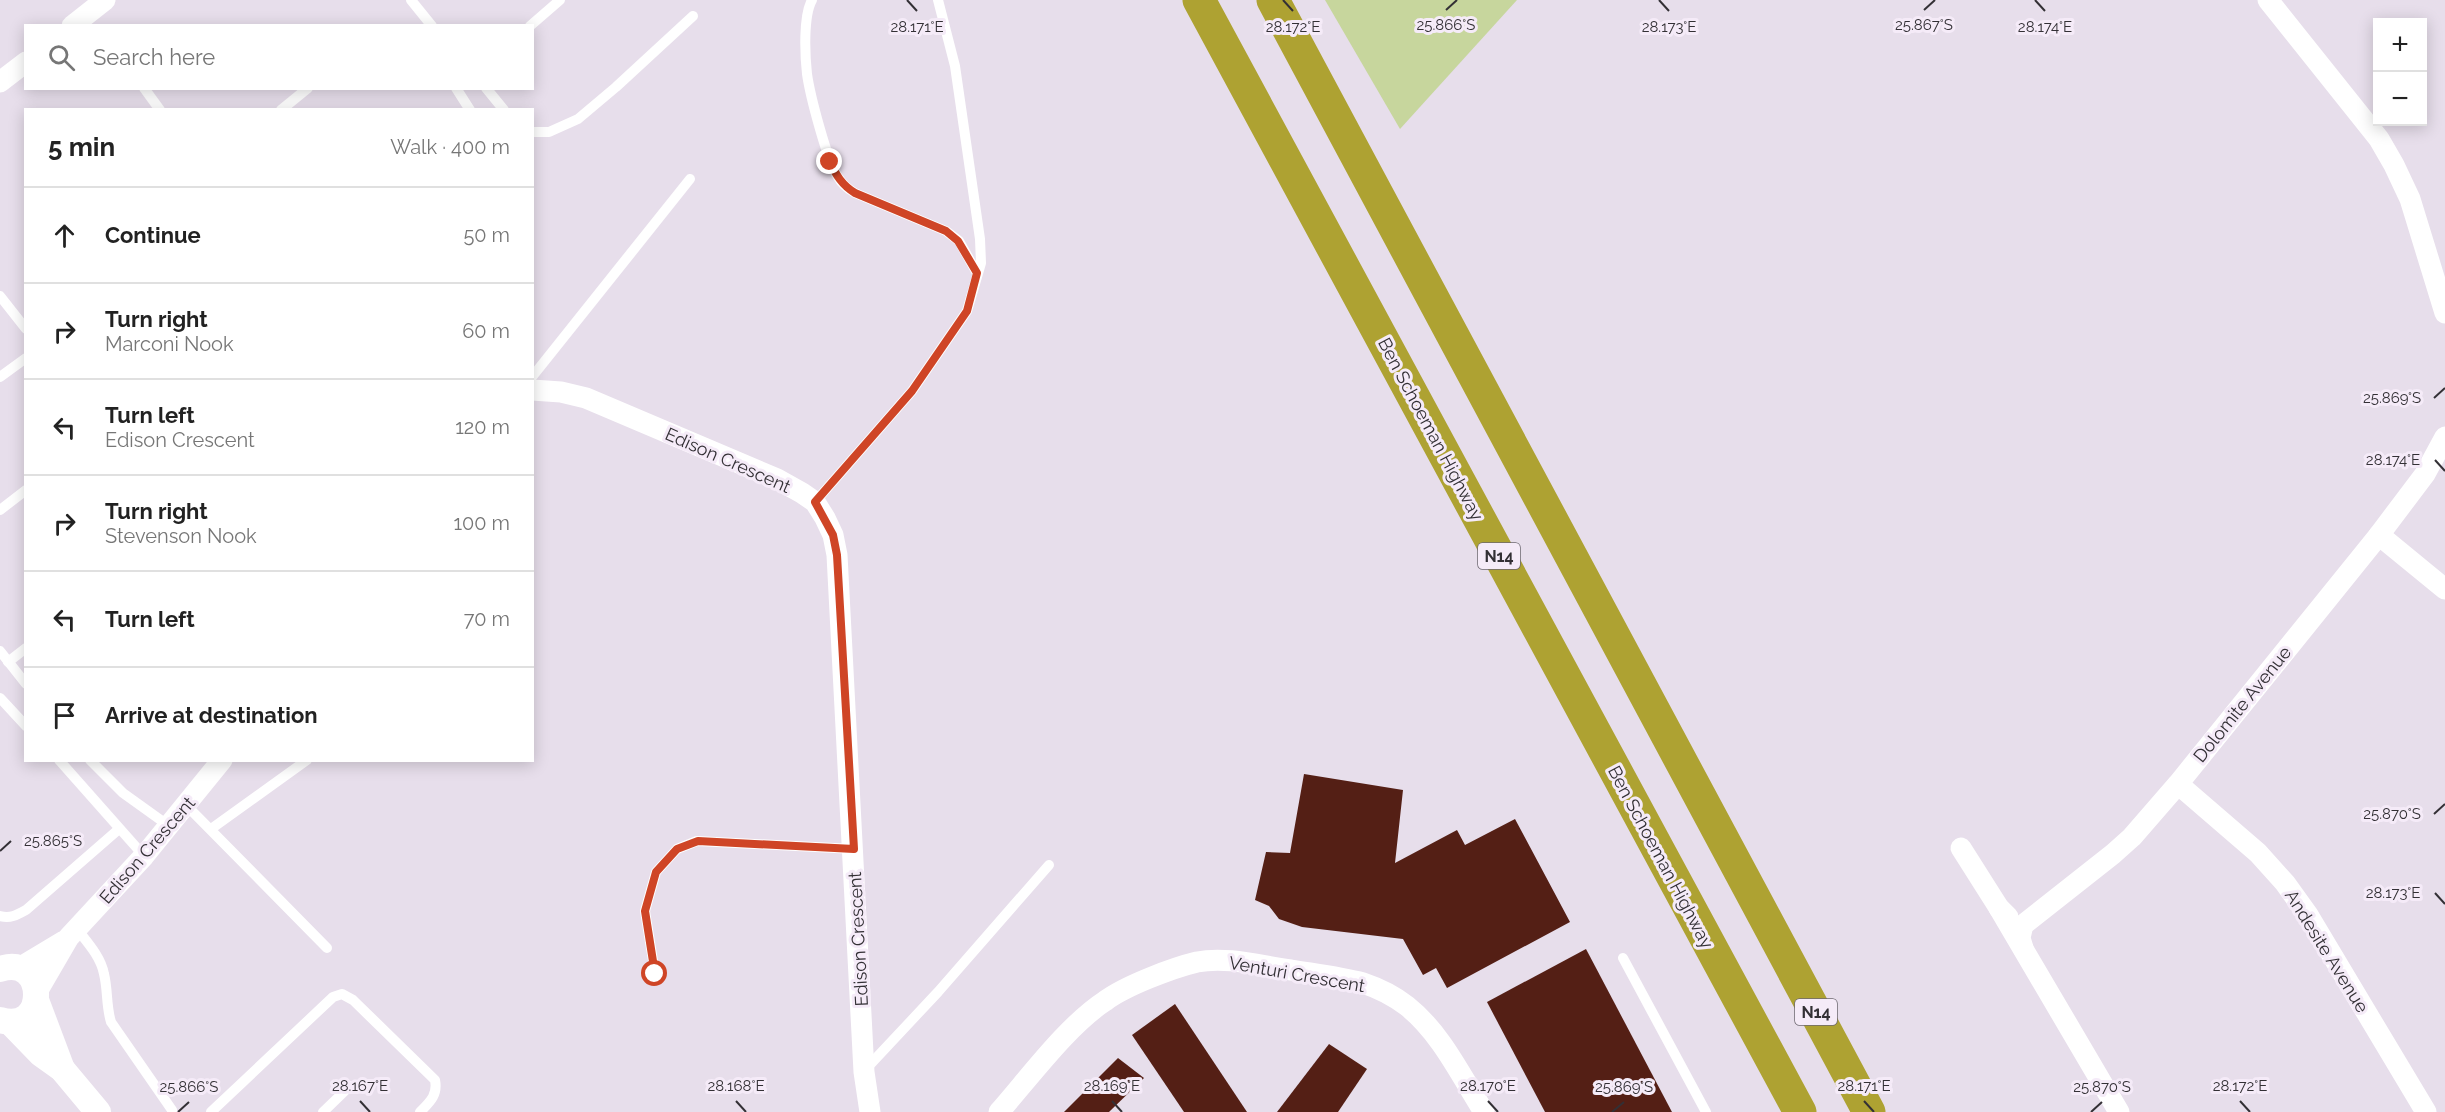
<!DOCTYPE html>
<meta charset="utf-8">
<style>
:root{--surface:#fff;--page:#f2f2f2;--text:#222;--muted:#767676;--line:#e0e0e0}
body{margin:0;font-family:Raleway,sans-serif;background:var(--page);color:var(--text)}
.controls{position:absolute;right:18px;top:18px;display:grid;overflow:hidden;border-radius:0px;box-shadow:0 3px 15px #0003}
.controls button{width:54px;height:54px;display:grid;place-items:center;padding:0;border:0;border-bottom:2px solid var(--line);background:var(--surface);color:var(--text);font:30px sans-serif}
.stop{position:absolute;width:18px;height:18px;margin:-14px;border:4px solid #cf4526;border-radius:50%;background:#fff}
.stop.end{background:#cf4526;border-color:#fff;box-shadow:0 2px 6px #0008}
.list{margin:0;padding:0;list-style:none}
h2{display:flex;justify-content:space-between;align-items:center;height:78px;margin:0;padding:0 24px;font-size:26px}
h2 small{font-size:20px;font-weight:400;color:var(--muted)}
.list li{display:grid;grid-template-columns:39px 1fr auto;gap:18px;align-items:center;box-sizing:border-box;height:96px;padding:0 24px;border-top:2px solid var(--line)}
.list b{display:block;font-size:22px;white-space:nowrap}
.list p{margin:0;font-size:20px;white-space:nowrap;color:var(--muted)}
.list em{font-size:20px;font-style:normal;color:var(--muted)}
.icon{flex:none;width:33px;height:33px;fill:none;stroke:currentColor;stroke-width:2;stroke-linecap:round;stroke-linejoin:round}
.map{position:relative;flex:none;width:2445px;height:1112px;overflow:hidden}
.search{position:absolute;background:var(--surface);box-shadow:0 3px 15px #0003;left:24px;top:24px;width:510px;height:66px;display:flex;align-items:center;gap:15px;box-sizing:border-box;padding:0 21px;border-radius:0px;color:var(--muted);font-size:22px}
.panel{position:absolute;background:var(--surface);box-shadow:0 3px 15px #0003;left:24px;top:108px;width:510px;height:654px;border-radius:0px}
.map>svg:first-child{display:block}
.green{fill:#c7d69d}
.building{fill:#541f15}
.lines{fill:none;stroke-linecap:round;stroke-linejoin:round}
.service{stroke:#fff;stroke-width:10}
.minor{stroke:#fff;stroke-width:21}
.tertiary{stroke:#fff;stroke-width:26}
.motorway{stroke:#aea232;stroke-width:33}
.route{stroke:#cf4526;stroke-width:8}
.ticks{fill:none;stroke:#333035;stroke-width:2}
.labels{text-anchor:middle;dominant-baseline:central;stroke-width:6;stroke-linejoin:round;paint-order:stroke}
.shield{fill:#f5ebf8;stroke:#6d6870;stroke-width:1.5}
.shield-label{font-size:16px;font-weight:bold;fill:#333035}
.street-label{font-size:18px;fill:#333035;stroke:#f5ebf8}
.ticks-label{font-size:15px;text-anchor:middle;fill:#333035;stroke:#f5ebf8;stroke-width:6;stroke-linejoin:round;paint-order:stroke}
</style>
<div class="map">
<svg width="2445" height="1112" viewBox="0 0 2445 1112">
<rect width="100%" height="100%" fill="#e7deeb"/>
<polygon class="green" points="1325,0 1517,0 1400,129"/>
<g class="building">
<polygon points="1304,774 1403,790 1395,863 1457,830 1465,845 1515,819 1570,922 1447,988 1436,968 1423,975 1403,939 1302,927 1279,919 1269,906 1255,900 1266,852 1290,853"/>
<polygon points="1586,949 1672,1112 1545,1112 1487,1002"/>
<polygon points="1175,1004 1247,1112 1184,1112 1132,1035"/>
<polygon points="1329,1044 1367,1069 1338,1112 1277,1112"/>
<polygon points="1118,1058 1144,1078 1109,1112 1064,1112"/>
</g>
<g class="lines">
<g class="service">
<polyline points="411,0 432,26"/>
<path d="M812,0C803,16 805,56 807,74C810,95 827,161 838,177C842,184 848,189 855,193L946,231L959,241L977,273"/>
<polyline points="530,26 560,0"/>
<polyline points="144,88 160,110"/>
<polyline points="456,88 470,110"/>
<polyline points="486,88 504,110"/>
<polyline points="281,110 308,88"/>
<polyline points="532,132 549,132 578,119 616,87 693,16"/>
<polyline points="0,296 26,329"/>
<polyline points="0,377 26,358"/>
<polyline points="532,377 690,179"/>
<polyline points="815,502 912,391 967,311 981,263 980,239 955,66 938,0"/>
<polyline points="0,510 26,490"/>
<polyline points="0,651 26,684"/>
<polyline points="8,662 26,648"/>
<polyline points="0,698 26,726"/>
<polyline points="59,760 144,856"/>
<polyline points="90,760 123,793 169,826"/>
<polyline points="186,805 327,948"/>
<polyline points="211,829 307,760"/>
<path d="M0,916C10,919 17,915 26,910L119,829"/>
<path d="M77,929C87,942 101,957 104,974C108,990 106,1006 111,1022L172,1110"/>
<polyline points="1623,958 1706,1112"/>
<polyline points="655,973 645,911 656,872 677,849 697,841 854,849"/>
<polyline points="864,1071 938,992 1049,865"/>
<path d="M211,1112L333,997L342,994L353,1000L435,1080C438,1095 430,1102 420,1112"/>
<polyline points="323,1112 350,1086"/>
</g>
<g class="minor">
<polyline points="2268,0 2379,139 2394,165 2410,199 2445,313"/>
<polyline points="72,26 105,0"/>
<polyline points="0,82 26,62"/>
<polyline points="532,390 561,392 586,398 777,479 802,493 815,502 825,518 833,535 837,555 864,1072 870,1112"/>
<polyline points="2379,535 2445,589"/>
<polyline points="2178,784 2258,853 2285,883 2308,915 2426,1112"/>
<polyline points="1961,848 1999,908 2008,917"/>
<polyline points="1999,908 2119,1112"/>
<polyline points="2023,948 2020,938 2023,925 2113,854 2132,837 2178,784 2379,535 2425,474 2445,437"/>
<polyline points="19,968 64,941"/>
<polyline points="37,992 69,937 144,856 222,760"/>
<path d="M999,1112C1029,1078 1068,1025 1105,1001C1125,986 1172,968 1197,962C1227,956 1261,966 1291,970C1315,974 1340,977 1363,983C1378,988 1394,996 1407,1006C1441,1033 1461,1076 1484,1112"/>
</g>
<g class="tertiary">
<path d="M0,969C47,953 49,1035 0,1020"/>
<polyline points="36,1000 62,1069"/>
<polyline points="10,1022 41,1054 62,1069 98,1112"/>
</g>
<g class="motorway">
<polyline points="1199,0 1800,1112"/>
<polyline points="1273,0 1869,1112"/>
</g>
</g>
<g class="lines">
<path class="route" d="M655,974L645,911L656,872L677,849L698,841L854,849L837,555L833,535L815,502L912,391L967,311L977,273L958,241L946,231L855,193C842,185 836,175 830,162"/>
</g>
<path class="ticks" d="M907,0L917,11M1283,0L1293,11M1659,0L1669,11M2035,0L2045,11M1446,10L1457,0M1924,10L1935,0M2434,398L2445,388M2435,460L2445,471M2434,814L2445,804M0,851L11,841M2435,893L2445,904M360,1101L370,1112M736,1101L746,1112M1112,1101L1122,1112M1488,1101L1498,1112M1864,1101L1874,1112M2240,1101L2250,1112M178,1112L189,1102M1612,1112L1624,1102M2091,1112L2102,1102"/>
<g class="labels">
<g class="shield">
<rect x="1478" y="543" width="42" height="26" rx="4.5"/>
<rect x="1795" y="999" width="42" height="26" rx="4.5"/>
</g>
<g class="shield-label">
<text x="1499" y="556">N14</text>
<text x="1816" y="1012">N14</text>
</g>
<g class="street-label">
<text transform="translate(1431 429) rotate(62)">Ben Schoeman Highway</text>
<text transform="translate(728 460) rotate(24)">Edison Crescent</text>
<text transform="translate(2242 704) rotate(-51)">Dolomite Avenue</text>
<text transform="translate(147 850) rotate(-49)">Edison Crescent</text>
<text transform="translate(1661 857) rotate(62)">Ben Schoeman Highway</text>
<text transform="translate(858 939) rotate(-93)">Edison Crescent</text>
<text transform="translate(2327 951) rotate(58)">Andesite Avenue</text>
<text transform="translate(1297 974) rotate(10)">Venturi Crescent</text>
</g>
</g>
<g class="ticks-label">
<text x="1446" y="30">25.866°S</text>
<text x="1924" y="30">25.867°S</text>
<text x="917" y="32">28.171°E</text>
<text x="2045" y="32">28.174°E</text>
<text x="1293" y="32">28.172°E</text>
<text x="1669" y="32">28.173°E</text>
<text x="2392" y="403">25.869°S</text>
<text x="2393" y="465">28.174°E</text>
<text x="2392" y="819">25.870°S</text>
<text x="53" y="846">25.865°S</text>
<text x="2393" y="898">28.173°E</text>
<text x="360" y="1091">28.167°E</text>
<text x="736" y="1091">28.168°E</text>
<text x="1112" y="1091">28.169°E</text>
<text x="1488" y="1091">28.170°E</text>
<text x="1864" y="1091">28.171°E</text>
<text x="2240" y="1091">28.172°E</text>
<text x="189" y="1092">25.866°S</text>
<text x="1624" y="1092">25.869°S</text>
<text x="2102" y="1092">25.870°S</text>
</g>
</svg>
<div class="controls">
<button>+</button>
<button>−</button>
</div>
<div class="stop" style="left:655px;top:974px"></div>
<div class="stop end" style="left:830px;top:162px"></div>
<div class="search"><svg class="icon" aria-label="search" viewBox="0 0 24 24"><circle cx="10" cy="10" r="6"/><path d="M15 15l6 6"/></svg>Search here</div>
<section class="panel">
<h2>5 min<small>Walk · 400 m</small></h2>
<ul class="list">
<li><svg class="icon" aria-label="ahead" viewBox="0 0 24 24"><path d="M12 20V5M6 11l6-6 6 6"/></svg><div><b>Continue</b></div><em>50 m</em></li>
<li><svg class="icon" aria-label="right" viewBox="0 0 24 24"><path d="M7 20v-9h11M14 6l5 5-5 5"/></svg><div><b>Turn right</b><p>Marconi Nook</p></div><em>60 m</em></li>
<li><svg class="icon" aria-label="left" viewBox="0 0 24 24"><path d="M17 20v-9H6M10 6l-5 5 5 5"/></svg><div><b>Turn left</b><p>Edison Crescent</p></div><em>120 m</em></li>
<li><svg class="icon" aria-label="right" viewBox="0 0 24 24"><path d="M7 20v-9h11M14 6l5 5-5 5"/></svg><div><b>Turn right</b><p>Stevenson Nook</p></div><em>100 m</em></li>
<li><svg class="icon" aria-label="left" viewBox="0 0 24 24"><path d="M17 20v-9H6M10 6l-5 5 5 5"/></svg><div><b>Turn left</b></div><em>70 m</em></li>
<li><svg class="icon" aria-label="arrive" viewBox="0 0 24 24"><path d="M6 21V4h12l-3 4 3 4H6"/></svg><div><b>Arrive at destination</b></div></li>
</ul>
</section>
</div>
